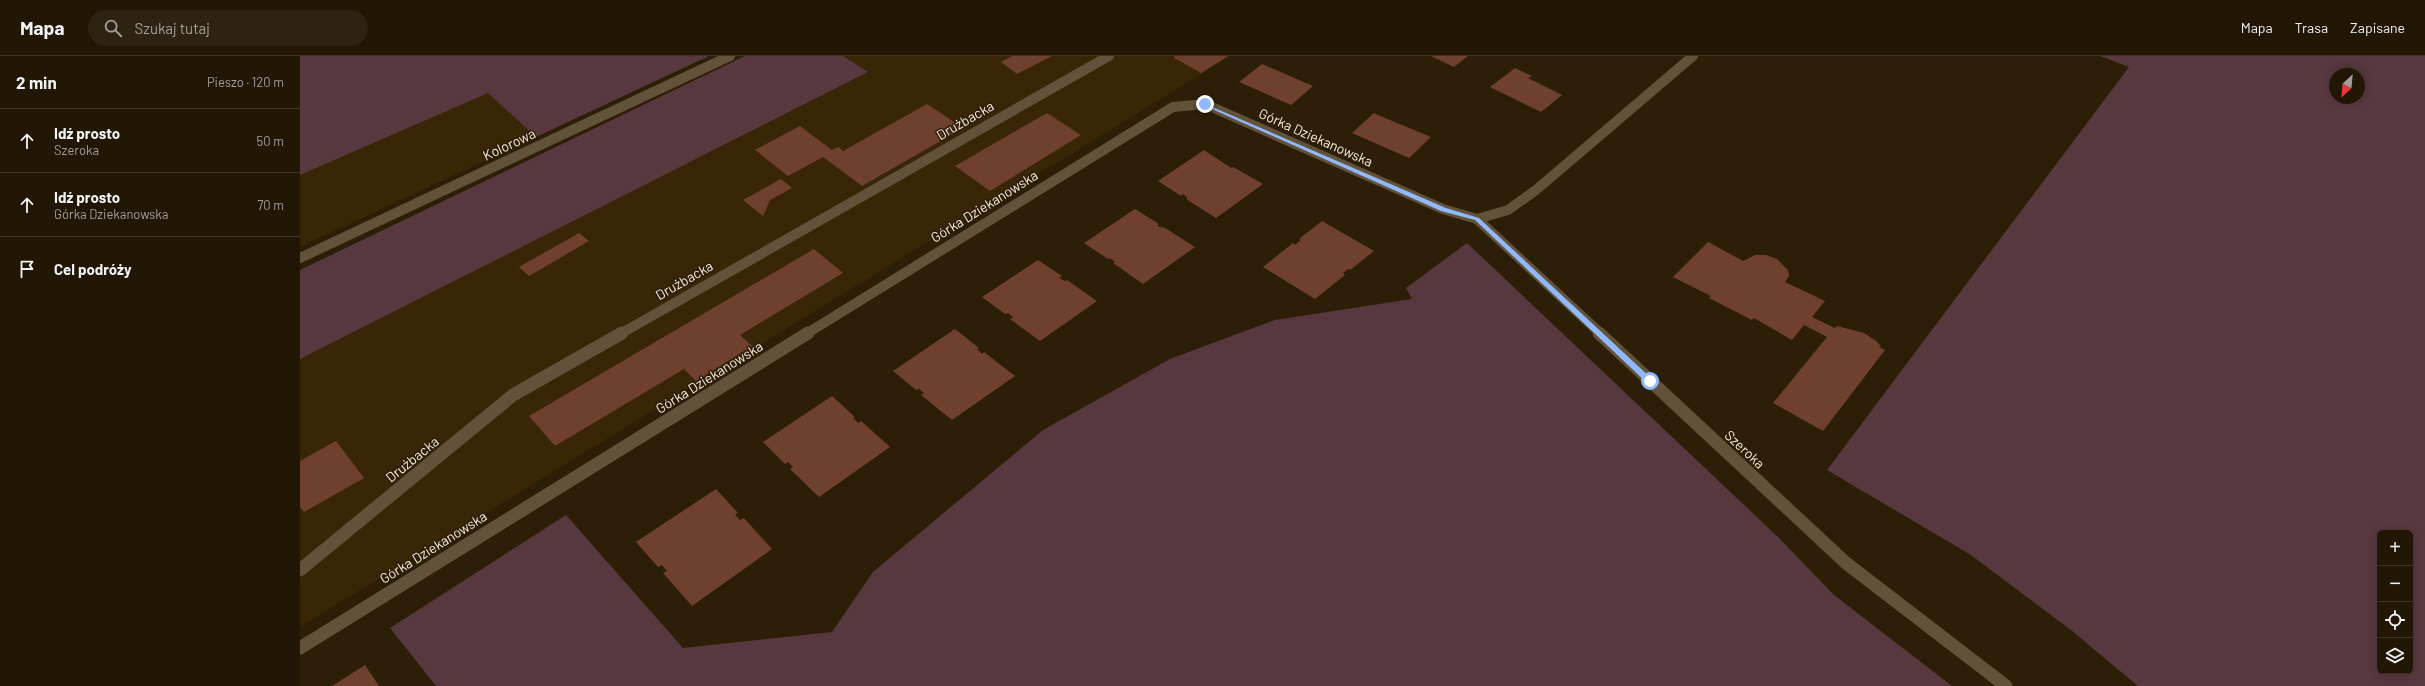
<!DOCTYPE html>
<html lang="pl">
<meta charset="utf-8">
<style>
:root{--surface:#221605;--page:#2e2313;--text:#f1f3f6;--muted:#a29f9a;--line:#3f3527}
body{margin:0;font-family:Barlow,sans-serif;background:var(--page);color:var(--text)}
.controls{position:absolute;right:12px;bottom:12px;display:grid;overflow:hidden;border-radius:6px;box-shadow:0 2px 10px #0003}
.controls button{width:36px;height:36px;display:grid;place-items:center;padding:0;border:0;border-bottom:1px solid var(--line);background:var(--surface);color:var(--text);font:20px sans-serif}
.compass{position:absolute;left:2029px;top:12px;width:36px;height:36px;border-radius:50%;background:var(--surface);box-shadow:0 2px 10px #0003;rotate:206deg}
.stop{position:absolute;width:12px;height:12px;margin:-9px;border:3px solid #90b8fd;border-radius:50%;background:#fff}
.stop.end{background:#90b8fd;border-color:#fff;box-shadow:0 1px 4px #0008}
.list{margin:0;padding:0;list-style:none}
h2{display:flex;justify-content:space-between;align-items:center;height:52px;margin:0;padding:0 16px;font-size:17px}
h2 small{font-size:13px;font-weight:400;color:var(--muted)}
.list li{display:grid;grid-template-columns:26px 1fr auto;gap:12px;align-items:center;box-sizing:border-box;height:64px;padding:0 16px;border-top:1px solid var(--line)}
.list b{display:block;font-size:15px;white-space:nowrap}
.list p{margin:0;font-size:13px;white-space:nowrap;color:var(--muted)}
.list em{font-size:13px;font-style:normal;color:var(--muted)}
.icon{flex:none;width:22px;height:22px;fill:none;stroke:currentColor;stroke-width:2;stroke-linecap:round;stroke-linejoin:round}
.map{position:relative;flex:none;width:2125px;height:630px;overflow:hidden}
header{display:flex;align-items:center;gap:24px;box-sizing:border-box;height:56px;padding:0 20px;background:var(--surface);border-bottom:1px solid var(--line)}
header strong{font-size:19px}
nav{display:flex;gap:22px;margin-inline-start:auto;font-size:14px}
.search{width:280px;height:36px;background:var(--page);display:flex;align-items:center;gap:10px;box-sizing:border-box;padding:0 14px;border-radius:22px;color:var(--muted);font-size:15px}
main{display:flex}
aside{flex:1;background:var(--surface)}
.map>svg:first-child{display:block}
.built{fill:#392607}
.green{fill:#58383f;fill-rule:evenodd}
.building{fill:#70402f}
.lines{fill:none;stroke-linecap:round;stroke-linejoin:round}
.lane-far1{stroke:#63523a;stroke-width:10}
.lane{stroke:#63523a;stroke-width:13}
.street-far1{stroke:#63523a;stroke-width:10}
.street{stroke:#63523a;stroke-width:13}
.route{fill:#90b8fd}
.labels{text-anchor:middle;dominant-baseline:central;stroke-width:3;stroke-linejoin:round;paint-order:stroke}
.street-label{font-size:14px;fill:#f6ebdd;stroke:#2d1e07}
</style>
<header>
<strong>Mapa</strong>
<div class="search"><svg class="icon" aria-label="search" viewBox="0 0 24 24"><circle cx="10" cy="10" r="6"/><path d="M15 15l6 6"/></svg>Szukaj tutaj</div>
<nav><a>Mapa</a><a>Trasa</a><a>Zapisane</a></nav>
</header>
<main>
<aside>
<h2>2 min<small>Pieszo · 120 m</small></h2>
<ul class="list">
<li><svg class="icon" aria-label="ahead" viewBox="0 0 24 24"><path d="M12 20V5M6 11l6-6 6 6"/></svg><div><b>Idź prosto</b><p>Szeroka</p></div><em>50 m</em></li>
<li><svg class="icon" aria-label="ahead" viewBox="0 0 24 24"><path d="M12 20V5M6 11l6-6 6 6"/></svg><div><b>Idź prosto</b><p>Górka Dziekanowska</p></div><em>70 m</em></li>
<li><svg class="icon" aria-label="arrive" viewBox="0 0 24 24"><path d="M6 21V4h12l-3 4 3 4H6"/></svg><div><b>Cel podróży</b></div></li>
</ul>
</aside>
<div class="map">
<svg width="2125" height="630" viewBox="0 0 2125 630">
<rect width="100%" height="100%" fill="#2d1e07"/>
<g class="built">
<polygon points="543,0 931,0 0,571 0,303 568,16"/>
<polygon points="188,36 236,81 0,191 0,119"/>
</g>
<g class="green">
<polygon points="0,0 409,0 236,81 188,37 0,119"/>
<polygon points="445,0 543,0 568,16 0,303 0,214"/>
<path d="M1800,0H2125V630H1838L1771,574L1671,499L1527,414L1829,11ZM2035,18H2059V42H2035ZM2080,477H2110V615H2080Z"/>
<polygon points="1167,187 1478,481 1534,539 1652,630 136,630 90,572 266,459 383,592 532,576 573,516 743,374 870,303 975,264 1112,243 1106,232"/>
</g>
<g class="building">
<polygon points="712,0 752,0 717,18 701,6"/>
<polygon points="876,0 928,0 901,17 873,1"/>
<polygon points="1131,0 1168,0 1154,11"/>
<polygon points="962,8 1013,30 991,49 939,26"/>
<polygon points="1215,12 1232,20 1228,22 1262,39 1241,56 1190,31"/>
<polygon points="627,48 663,72 562,130 523,101 488,120 455,94 500,70 532,94 538,91 543,95"/>
<polygon points="747,57 781,79 690,135 655,110"/>
<polygon points="1074,57 1078,59 1131,81 1109,102 1052,77"/>
<polygon points="904,94 931,112 933,111 963,128 916,162 886,143 888,142 883,138 881,140 858,125"/>
<polygon points="481,123 492,132 470,144 463,160 443,144"/>
<polygon points="835,153 859,168 857,170 865,172 895,191 843,228 813,207 815,206 810,202 808,203 784,187"/>
<polygon points="1022,165 1074,195 1050,214 1048,213 1043,217 1045,219 1015,243 963,211 993,187 995,189 1001,184 999,183"/>
<polygon points="279,177 289,185 229,220 219,211"/>
<polygon points="1408,186 1443,205 1455,199 1466,199 1477,203 1488,214 1489,220 1485,226 1525,245 1512,261 1535,272 1537,270 1564,277 1576,285 1581,290 1579,291 1585,294 1523,375 1473,347 1527,281 1504,269 1492,284 1454,262 1452,264 1409,242 1411,240 1373,221"/>
<polygon points="514,193 543,217 440,279 452,290 396,325 384,313 255,390 229,360"/>
<polygon points="738,204 762,220 759,222 765,225 767,224 797,245 740,285 710,263 713,261 708,257 705,258 682,241"/>
<polygon points="655,273 679,292 677,293 682,298 684,296 715,320 652,364 621,339 624,337 619,333 616,334 593,315"/>
<polygon points="532,340 555,361 553,362 558,367 561,365 590,391 519,441 490,413 493,411 488,406 485,408 463,386"/>
<polygon points="36,385 64,422 4,456 0,451 0,405"/>
<polygon points="416,433 438,457 435,459 440,464 444,462 472,493 392,550 363,517 367,515 362,509 358,511 336,486"/>
<polygon points="65,609 79,630 32,630"/>
</g>
<g class="lines">
<polyline class="lane-far1" points="320,278 809,0"/>
<polyline class="lane" points="0,514 213,339 322,277"/>
<g class="street-far1">
<polyline points="1177,163 1301,278"/>
<polyline points="0,202 430,0"/>
<polyline points="506,278 873,51 905,48 1143,153 1177,163 1208,154 1236,134 1393,0"/>
</g>
<g class="street">
<polyline points="1299,277 1546,507 1706,630"/>
<polyline points="0,592 508,277"/>
</g>
</g>
<polygon class="route" points="903,47 1146,152 1179,162 1352,323 1352,327 1347,327 1175,164 1141,155 903,49"/>
<g class="labels">
<g class="street-label">
<text transform="translate(665 64) rotate(-30)">Drużbacka</text>
<text transform="translate(1016 81) rotate(24)">Górka Dziekanowska</text>
<text transform="translate(209 88) rotate(-25)">Kolorowa</text>
<text transform="translate(684 150) rotate(-32)">Górka Dziekanowska</text>
<text transform="translate(384 224) rotate(-30)">Drużbacka</text>
<text transform="translate(409 321) rotate(-32)">Górka Dziekanowska</text>
<text transform="translate(1445 393) rotate(43)">Szeroka</text>
<text transform="translate(112 403) rotate(-39)">Drużbacka</text>
<text transform="translate(133 491) rotate(-32)">Górka Dziekanowska</text>
</g>
</g>
</svg>
<div class="controls">
<button>+</button>
<button>−</button>
<button><svg class="icon" aria-label="locate" viewBox="0 0 24 24"><circle cx="12" cy="12" r="6"/><path d="M12 2v4M12 18v4M2 12h4M18 12h4"/></svg></button>
<button><svg class="icon" aria-label="layers" viewBox="0 0 24 24"><path d="M12 4l9 5-9 5-9-5zM3 14l9 5 9-5"/></svg></button>
</div>
<svg class="compass" viewBox="-18 -18 36 36"><path d="M0-13l5 13h-10z" fill="#e53935"/><path d="M0 13l5-13h-10z" fill="#a29f9a"/></svg>
<div class="stop" style="left:1350px;top:325px"></div>
<div class="stop end" style="left:905px;top:48px"></div>
</div>
</main>
